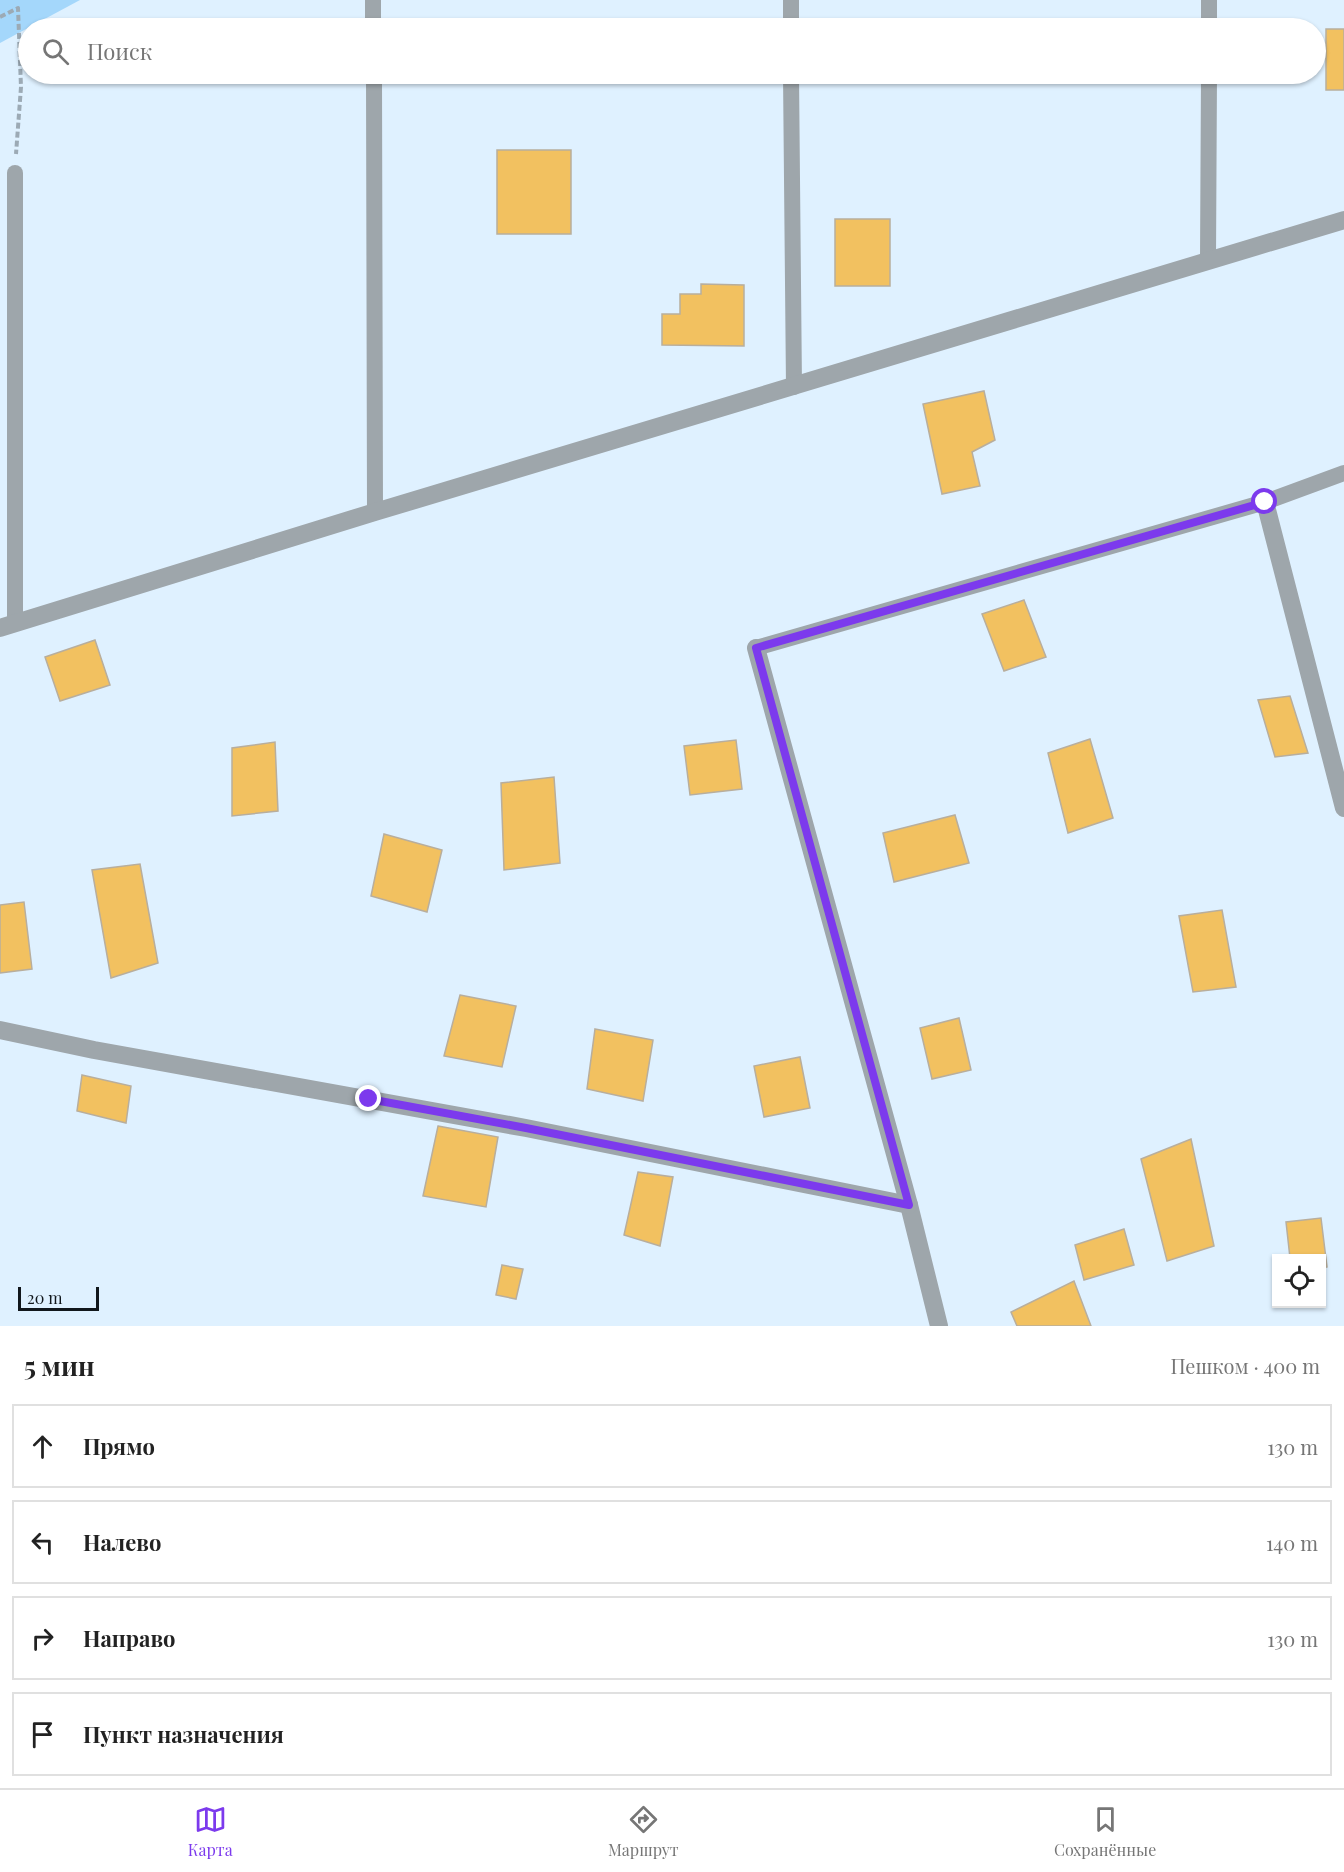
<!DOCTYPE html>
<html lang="ru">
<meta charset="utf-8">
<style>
:root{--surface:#fff;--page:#f2f2f2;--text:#222;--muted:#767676;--line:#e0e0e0;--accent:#7c3aed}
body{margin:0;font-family:"Playfair Display",serif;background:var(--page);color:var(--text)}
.controls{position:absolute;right:18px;bottom:18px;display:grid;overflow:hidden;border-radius:0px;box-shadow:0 2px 4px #0004}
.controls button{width:54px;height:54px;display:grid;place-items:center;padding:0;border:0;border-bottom:2px solid var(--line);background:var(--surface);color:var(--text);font:30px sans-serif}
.scale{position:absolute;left:18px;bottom:15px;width:81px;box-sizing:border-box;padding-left:6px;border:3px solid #11171c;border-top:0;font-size:16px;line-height:21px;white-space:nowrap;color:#11171c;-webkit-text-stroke:4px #dff1ff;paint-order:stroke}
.stop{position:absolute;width:18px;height:18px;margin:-14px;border:4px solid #7c3aed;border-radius:50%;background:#fff}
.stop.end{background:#7c3aed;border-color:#fff;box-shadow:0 2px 6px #0008}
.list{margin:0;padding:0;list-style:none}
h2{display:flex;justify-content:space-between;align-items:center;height:78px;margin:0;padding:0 24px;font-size:26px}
h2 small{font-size:20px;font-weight:400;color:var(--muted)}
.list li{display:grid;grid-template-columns:39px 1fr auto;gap:18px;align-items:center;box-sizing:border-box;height:84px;margin:0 12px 12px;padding:0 12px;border:2px solid var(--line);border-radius:0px}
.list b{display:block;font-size:22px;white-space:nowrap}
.list em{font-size:20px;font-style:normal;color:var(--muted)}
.icon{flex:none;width:33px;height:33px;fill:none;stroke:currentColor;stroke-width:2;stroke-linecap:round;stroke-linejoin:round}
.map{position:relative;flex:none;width:1344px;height:1326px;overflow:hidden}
.search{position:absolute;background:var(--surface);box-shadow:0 2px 4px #0004;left:18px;right:18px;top:18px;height:66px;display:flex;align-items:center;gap:15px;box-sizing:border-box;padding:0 21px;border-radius:33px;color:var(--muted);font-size:22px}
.sheet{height:462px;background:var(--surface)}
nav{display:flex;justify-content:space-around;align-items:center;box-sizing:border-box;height:84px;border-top:2px solid var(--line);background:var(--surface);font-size:16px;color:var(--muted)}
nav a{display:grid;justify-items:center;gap:3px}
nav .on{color:var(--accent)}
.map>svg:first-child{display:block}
.green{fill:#a4d7fb}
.building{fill:#f2c160;stroke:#b8ae9d;stroke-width:1.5}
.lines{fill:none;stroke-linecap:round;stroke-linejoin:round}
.path{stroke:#9caab5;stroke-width:4;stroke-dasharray:6 3;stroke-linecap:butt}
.service{stroke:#9ea6ab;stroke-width:16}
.minor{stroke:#9ea6ab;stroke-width:18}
.route{stroke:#7c3aed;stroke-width:8}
</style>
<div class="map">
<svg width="1344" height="1326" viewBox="0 0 1344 1326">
<rect width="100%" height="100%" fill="#dff1ff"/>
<polygon class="green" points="0,0 80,0 0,43"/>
<g class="building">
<rect x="1326" y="29" width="18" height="61"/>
<rect x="497" y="150" width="74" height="84"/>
<rect x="835" y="219" width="55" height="67"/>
<polygon points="701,284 744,285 744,346 662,345 662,314 680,314 680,294 701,294"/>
<polygon points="984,391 995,440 972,452 980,486 942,494 923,404"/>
<polygon points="1024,600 1046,657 1004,671 982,614"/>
<polygon points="95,640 110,685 60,701 45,657"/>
<polygon points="1290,696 1308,753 1275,757 1258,700"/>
<polygon points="1090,739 1113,818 1068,833 1048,753"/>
<polygon points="736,740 742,789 690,795 684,746"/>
<polygon points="275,742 278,811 232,816 232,748"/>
<polygon points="554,777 560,863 504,870 501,783"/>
<polygon points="955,815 969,863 894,882 883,833"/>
<polygon points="384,834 442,850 427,912 371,896"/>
<polygon points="140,864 158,963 111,978 92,870"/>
<polygon points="24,902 32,969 0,973 0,905"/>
<polygon points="1222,910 1236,987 1193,992 1179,916"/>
<polygon points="460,995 516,1006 502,1067 444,1056"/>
<polygon points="959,1018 971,1070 932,1079 920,1028"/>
<polygon points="595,1029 653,1040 643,1101 587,1089"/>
<polygon points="800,1057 810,1108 764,1117 754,1066"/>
<polygon points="82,1075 131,1086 126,1123 77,1111"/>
<polygon points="438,1126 498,1137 486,1207 423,1196"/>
<polygon points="1191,1139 1214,1246 1167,1261 1141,1159"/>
<polygon points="638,1172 673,1177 660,1246 624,1235"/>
<polygon points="1321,1218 1327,1267 1322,1268 1322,1258 1290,1258 1286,1222"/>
<polygon points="1124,1229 1134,1265 1084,1280 1075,1245"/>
<polygon points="502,1265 523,1269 516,1299 496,1295"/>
<polygon points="1074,1281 1091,1326 1017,1326 1011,1312"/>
</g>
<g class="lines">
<polyline class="path" points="0,17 18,8 21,87 16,154"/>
<g class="service">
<polyline points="373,0 373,28"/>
<polyline points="791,0 791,28"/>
<polyline points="1209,28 1209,0"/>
<polyline points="374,74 375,512"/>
<polyline points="791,74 794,387"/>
<polyline points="15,173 15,623"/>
<polyline points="1208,259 1209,74"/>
<polyline points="756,648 1265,502 1344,473"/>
</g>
<g class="minor">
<polyline points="1265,502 1344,808"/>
<polyline points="0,628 375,512 1344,220"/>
<polyline points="756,648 909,1205 939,1326"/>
<polyline points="0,1030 94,1050 526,1128 909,1205"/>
</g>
</g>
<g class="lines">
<polyline class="route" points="369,1099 526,1128 909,1205 756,648 1265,502"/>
</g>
</svg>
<div class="controls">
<button><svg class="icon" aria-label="locate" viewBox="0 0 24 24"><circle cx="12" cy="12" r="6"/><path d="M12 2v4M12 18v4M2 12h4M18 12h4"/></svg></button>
</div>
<div class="scale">20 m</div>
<div class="stop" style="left:1265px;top:502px"></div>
<div class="stop end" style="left:369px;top:1099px"></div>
<div class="search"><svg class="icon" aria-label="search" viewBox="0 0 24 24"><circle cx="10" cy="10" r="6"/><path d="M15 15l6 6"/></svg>Поиск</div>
</div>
<section class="sheet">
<h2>5 мин<small>Пешком · 400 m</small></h2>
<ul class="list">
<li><svg class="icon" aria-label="ahead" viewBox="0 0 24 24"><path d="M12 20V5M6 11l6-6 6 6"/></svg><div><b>Прямо</b></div><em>130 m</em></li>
<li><svg class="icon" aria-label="left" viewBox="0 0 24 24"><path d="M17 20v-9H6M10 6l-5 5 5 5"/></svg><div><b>Налево</b></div><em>140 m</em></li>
<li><svg class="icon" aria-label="right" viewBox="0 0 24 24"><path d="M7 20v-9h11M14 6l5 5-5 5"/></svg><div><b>Направо</b></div><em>130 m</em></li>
<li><svg class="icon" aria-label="arrive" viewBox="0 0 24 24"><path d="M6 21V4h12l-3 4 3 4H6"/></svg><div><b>Пункт назначения</b></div></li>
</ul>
</section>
<nav>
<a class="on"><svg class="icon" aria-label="map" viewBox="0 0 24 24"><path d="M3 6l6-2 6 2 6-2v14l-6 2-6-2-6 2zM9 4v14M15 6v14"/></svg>Карта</a>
<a><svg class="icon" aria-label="directions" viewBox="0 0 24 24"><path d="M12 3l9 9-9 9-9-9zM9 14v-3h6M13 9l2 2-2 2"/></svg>Маршрут</a>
<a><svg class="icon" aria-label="saved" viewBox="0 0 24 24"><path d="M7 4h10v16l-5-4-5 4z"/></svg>Сохранённые</a>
</nav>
